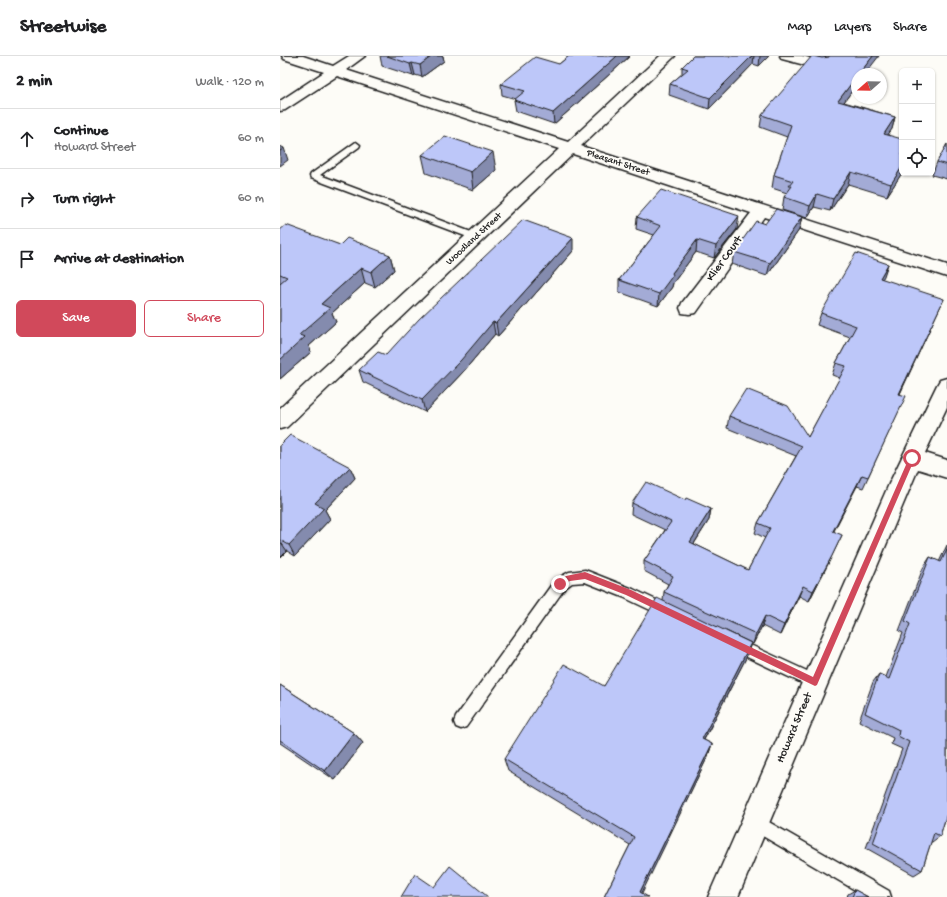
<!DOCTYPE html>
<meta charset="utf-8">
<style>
:root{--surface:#fff;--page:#f2f2f2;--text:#202124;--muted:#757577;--line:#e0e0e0;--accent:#d1495b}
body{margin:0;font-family:"Gochi Hand",sans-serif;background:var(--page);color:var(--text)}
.controls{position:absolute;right:12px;top:12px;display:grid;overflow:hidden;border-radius:6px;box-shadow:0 1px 3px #0004}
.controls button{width:36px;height:36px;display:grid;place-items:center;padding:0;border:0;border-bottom:1px solid var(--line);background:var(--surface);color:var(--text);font:20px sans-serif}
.compass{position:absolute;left:571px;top:12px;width:36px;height:36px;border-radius:50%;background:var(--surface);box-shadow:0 1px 3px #0004;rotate:250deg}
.stop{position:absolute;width:12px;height:12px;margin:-9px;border:3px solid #d1495b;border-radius:50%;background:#fff}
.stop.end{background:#d1495b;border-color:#fff;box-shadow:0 1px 4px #0008}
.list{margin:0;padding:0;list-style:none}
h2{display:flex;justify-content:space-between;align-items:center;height:52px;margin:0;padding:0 16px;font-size:17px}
h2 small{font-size:13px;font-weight:400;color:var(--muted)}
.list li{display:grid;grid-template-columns:26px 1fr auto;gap:12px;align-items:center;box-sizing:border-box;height:60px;padding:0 16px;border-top:1px solid var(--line)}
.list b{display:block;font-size:15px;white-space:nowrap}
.list p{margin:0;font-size:13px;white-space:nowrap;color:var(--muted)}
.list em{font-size:13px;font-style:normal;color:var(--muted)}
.actions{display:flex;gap:8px;padding:12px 16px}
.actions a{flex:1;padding:9px 0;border:1px solid var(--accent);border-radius:6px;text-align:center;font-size:14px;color:var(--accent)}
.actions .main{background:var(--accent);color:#fff}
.icon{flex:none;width:22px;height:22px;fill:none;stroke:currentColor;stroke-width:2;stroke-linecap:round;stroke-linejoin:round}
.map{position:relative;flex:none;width:667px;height:841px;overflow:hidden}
header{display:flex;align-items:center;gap:24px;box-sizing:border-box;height:56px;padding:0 20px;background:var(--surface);border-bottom:1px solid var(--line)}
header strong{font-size:19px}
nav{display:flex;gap:22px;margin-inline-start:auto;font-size:14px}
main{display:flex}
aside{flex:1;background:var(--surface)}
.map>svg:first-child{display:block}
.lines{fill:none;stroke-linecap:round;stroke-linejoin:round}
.service-casing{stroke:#1c1c1c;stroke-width:3}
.minor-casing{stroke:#1c1c1c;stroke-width:3}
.service{fill:#fdfcf7;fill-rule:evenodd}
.minor{fill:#fdfcf7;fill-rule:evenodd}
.wall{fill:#a3abd6;stroke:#1c1c1c}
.shaded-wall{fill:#848bae;stroke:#1c1c1c}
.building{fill:#bdc7f9;stroke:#1c1c1c}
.route{fill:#d1495b}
.labels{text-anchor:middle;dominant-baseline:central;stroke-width:4;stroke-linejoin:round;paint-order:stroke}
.far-street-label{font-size:10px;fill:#1c1c1c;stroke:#fdfcf7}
.street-label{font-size:12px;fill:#1c1c1c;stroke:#fdfcf7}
</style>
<header>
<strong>Streetwise</strong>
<nav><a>Map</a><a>Layers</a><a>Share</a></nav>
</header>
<main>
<aside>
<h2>2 min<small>Walk · 120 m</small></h2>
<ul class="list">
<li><svg class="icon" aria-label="ahead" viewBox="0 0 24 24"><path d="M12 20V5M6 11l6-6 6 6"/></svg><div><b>Continue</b><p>Howard Street</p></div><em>60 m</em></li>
<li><svg class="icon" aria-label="right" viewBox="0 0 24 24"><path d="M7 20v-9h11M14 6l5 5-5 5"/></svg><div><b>Turn right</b></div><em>60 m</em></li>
<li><svg class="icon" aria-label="arrive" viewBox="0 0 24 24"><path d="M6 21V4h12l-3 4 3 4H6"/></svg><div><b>Arrive at destination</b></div></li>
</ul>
<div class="actions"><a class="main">Save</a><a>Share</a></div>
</aside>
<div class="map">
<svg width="667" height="841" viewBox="0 0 667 841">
<rect width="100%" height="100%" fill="#fdfcf7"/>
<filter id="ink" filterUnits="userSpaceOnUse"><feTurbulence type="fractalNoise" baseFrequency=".025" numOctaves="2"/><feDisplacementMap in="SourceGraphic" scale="8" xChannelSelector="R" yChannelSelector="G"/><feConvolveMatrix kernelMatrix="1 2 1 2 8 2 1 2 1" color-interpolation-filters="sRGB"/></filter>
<g filter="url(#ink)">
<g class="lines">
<g class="service-casing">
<g id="service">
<polygon points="76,86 80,89 79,91 40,119 199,179 201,181 199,183 193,183 31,122 30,120 31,118"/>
<polygon points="305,514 353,533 393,552 395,556 393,560 388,562 383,560 343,541 305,526 292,527 285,532 186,671 181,673 176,671 174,666 176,661 275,524 289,516"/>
<polygon points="453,581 540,621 542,626 540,631 535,633 530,631 448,592 446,587 448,582"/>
<polygon points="475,758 609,835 611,841 587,841 469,772 467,766 469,760"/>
</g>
</g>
<g class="minor-casing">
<g id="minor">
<polygon points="2,0 23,0 53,10 69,0 85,0 66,14 288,86 380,0 395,0 301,90 667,209 667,221 484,161 416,257 409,258 402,257 400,252 402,247 471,157 293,98 7,371 0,373 0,352 279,93 57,20 5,54 0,55 0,45 44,16 4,3"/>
<polygon points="500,0 522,0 545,6 547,9 545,12 540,13 502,3"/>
<polygon points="667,322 667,351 645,397 667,404 667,422 638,413 458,841 428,841 609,428 657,329 660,324"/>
</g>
</g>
<use href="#service" class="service"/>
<use href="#minor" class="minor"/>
</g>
<g class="wall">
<polygon points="100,0 163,0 164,5 142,21 135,19 133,20 102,10"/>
<polygon points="289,0 350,0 274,68 236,55 234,44 236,43 222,39 221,28 279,8"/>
<polygon points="413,0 489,0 479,10 473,8 429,53 389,39 390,28 402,18 402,11"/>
<polygon points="538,0 599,0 577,18 577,28 564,46 615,61 612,73 607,79 622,117 607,140 568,128 550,155 534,151 527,162 502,154 504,141 507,137 492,132 494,119 507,81 480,71 482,59 538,1"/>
<polygon points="667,88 667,123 652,119 657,106"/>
<polygon points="142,99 216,114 193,134 146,117"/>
<polygon points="357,161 457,173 434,202 416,196 393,227 392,231 378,250 339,236 339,224 374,179 356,173"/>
<polygon points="522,161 519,174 487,220 452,208 454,196 485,168"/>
<polygon points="0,174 60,189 110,199 114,214 95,231 85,227 52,257 56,266 29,290 31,296 0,323"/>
<polygon points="293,195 218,280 215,278 183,316 145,356 83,326 79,314"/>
<polygon points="608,208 602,223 658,255 620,338 620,352 583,432 577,430 554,475 557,489 547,510 529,545 519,540 500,579 482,570 473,588 446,575 471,587 466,602 424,684 432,688 428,700 361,837 324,841 350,789 228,715 224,703 324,630 383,545 384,536 388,528 364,515 364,505 385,474 351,458 352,447 405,444 431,453 429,464 414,488 468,514 485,482 475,477 478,467 516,400 447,372 449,360 528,381 560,322 552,319 556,307 570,281 537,269 541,257"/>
<polygon points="0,389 70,411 75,422 45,454 50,463 15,500 7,495 0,502"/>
<polygon points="667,489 667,757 660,780 652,786 651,786 642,814 634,819 586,792 622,693 611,688 613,682 579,665 593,626 599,618 606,621 623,577 619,575 643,512 650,501 659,506"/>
<polygon points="0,629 74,677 83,687 55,724 0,687"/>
<polygon points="575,834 588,841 567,841 568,838"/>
</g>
<g class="shaded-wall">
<polygon points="152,0 163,0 164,5 142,21 140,9"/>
<polygon points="337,0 350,0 274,68 273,57"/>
<polygon points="472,0 474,0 473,8 429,53 430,42"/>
<polygon points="480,0 489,0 479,10"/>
<polygon points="593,0 599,0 585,18 579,18"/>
<polygon points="132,7 135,19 133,20 130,8"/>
<polygon points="577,20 577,28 556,57 558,45"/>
<polygon points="615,61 612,73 600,90 604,78"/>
<polygon points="4,92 8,104 0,110 0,95"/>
<polygon points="213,96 216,114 193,134 191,116"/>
<polygon points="622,111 622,117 607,140 611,128"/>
<polygon points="571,116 568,128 550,155 553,143"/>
<polygon points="537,138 534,151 527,162 530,150"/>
<polygon points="459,160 457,173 434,202 436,190"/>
<polygon points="522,161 519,174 487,220 490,207"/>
<polygon points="293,182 293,195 218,280 216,267"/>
<polygon points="417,184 416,196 393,227 392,231 378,250 379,238 392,217"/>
<polygon points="110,199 114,214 95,231 91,216"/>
<polygon points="608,208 604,220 596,234 600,222"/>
<polygon points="81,212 85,227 52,257 56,266 29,290 31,296 0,323 0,304 19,279 41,248"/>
<polygon points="664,243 658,255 614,350 619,338"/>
<polygon points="213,266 215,278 183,316 145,356 142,344"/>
<polygon points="70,411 75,422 45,454 50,463 15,500 9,489 35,447"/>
<polygon points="582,419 577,430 548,485 553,475"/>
<polygon points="431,453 429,464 408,497 410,486"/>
<polygon points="562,479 547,510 529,545 533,535"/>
<polygon points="0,485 7,495 0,502"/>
<polygon points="523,530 519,540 500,579 504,569"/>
<polygon points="485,560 482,570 473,588 476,578"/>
<polygon points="471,587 466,602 418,695 422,683"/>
<polygon points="74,677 83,687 55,724 45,715"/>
<polygon points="432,688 428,700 360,841 360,836"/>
</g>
<g class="building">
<polygon points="107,0 152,0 140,9 132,7 130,8"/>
<polygon points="289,0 337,0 273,57 234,44 245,35 221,28 255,1 279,8"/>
<polygon points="413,0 472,0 430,42 390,28 408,13 402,11"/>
<polygon points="532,0 542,2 549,1 549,0 593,0 579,18 577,18 577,20 558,45 615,61 604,78 622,83 622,111 611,128 571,116 553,143 537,138 530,150 504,141 512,130 509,130 513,125 494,119 511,69 482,59"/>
<polygon points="165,80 213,96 191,116 142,99"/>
<polygon points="667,88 667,109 657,106"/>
<polygon points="0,90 4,92 0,95"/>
<polygon points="381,134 459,160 436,190 417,184 392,217 393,219 379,238 339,224 381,170 357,161"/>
<polygon points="496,153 522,161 490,207 454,196 476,165 485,168"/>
<polygon points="243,164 293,182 216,267 213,266 181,304 142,344 79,314 98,296 106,299 139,263"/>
<polygon points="6,169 60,189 67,182 110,199 91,216 81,212 41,248 50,252 19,279 25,281 0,304 0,227 7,221 0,218 0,174"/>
<polygon points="576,197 608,208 600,222 664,243 619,338 626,340 588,421 582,419 553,475 562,479 552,500 533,535 523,530 504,569 485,560 476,578 384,536 393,520 364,505 391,466 352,447 366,426 405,444 406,442 431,453 410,486 468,514 490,472 478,467 522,390 449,360 466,333 508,350 528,381 566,310 556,307 576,270 541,257"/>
<polygon points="10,379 70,411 35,447 44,452 9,489 0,484 0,389"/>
<polygon points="667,494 667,757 660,780 654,777 642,814 593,787 629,686 618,680 619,674 585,657 599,618 609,623 630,568 625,565 650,501 661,506"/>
<polygon points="377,542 471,587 422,683 432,688 360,836 368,841 324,841 354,781 224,703 284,608 324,630"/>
<polygon points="0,629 74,677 45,715 0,684"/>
<polygon points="170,810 208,841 121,841 135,818 154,831"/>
<polygon points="575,834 588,841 572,841"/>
</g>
</g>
<polygon class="route" points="632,399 635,402 537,629 535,630 346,539 305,523 290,525 280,531 277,528 286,520 305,516 351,534 533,621 629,402"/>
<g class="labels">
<g class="far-street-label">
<text transform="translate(338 107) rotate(18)">Pleasant Street</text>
<text transform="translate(194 183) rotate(-43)">Woodland Street</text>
</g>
<g class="street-label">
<text transform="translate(445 203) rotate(-54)">Klier Court</text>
<text transform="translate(515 672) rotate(-67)">Howard Street</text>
</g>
</g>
</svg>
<div class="controls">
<button>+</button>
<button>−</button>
<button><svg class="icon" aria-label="locate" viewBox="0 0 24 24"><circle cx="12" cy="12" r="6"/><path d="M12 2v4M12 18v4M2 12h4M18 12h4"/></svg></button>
</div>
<svg class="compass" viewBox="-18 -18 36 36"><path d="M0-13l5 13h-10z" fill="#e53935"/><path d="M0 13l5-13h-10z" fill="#757577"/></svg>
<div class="stop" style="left:632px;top:402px"></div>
<div class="stop end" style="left:280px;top:528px"></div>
</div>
</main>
